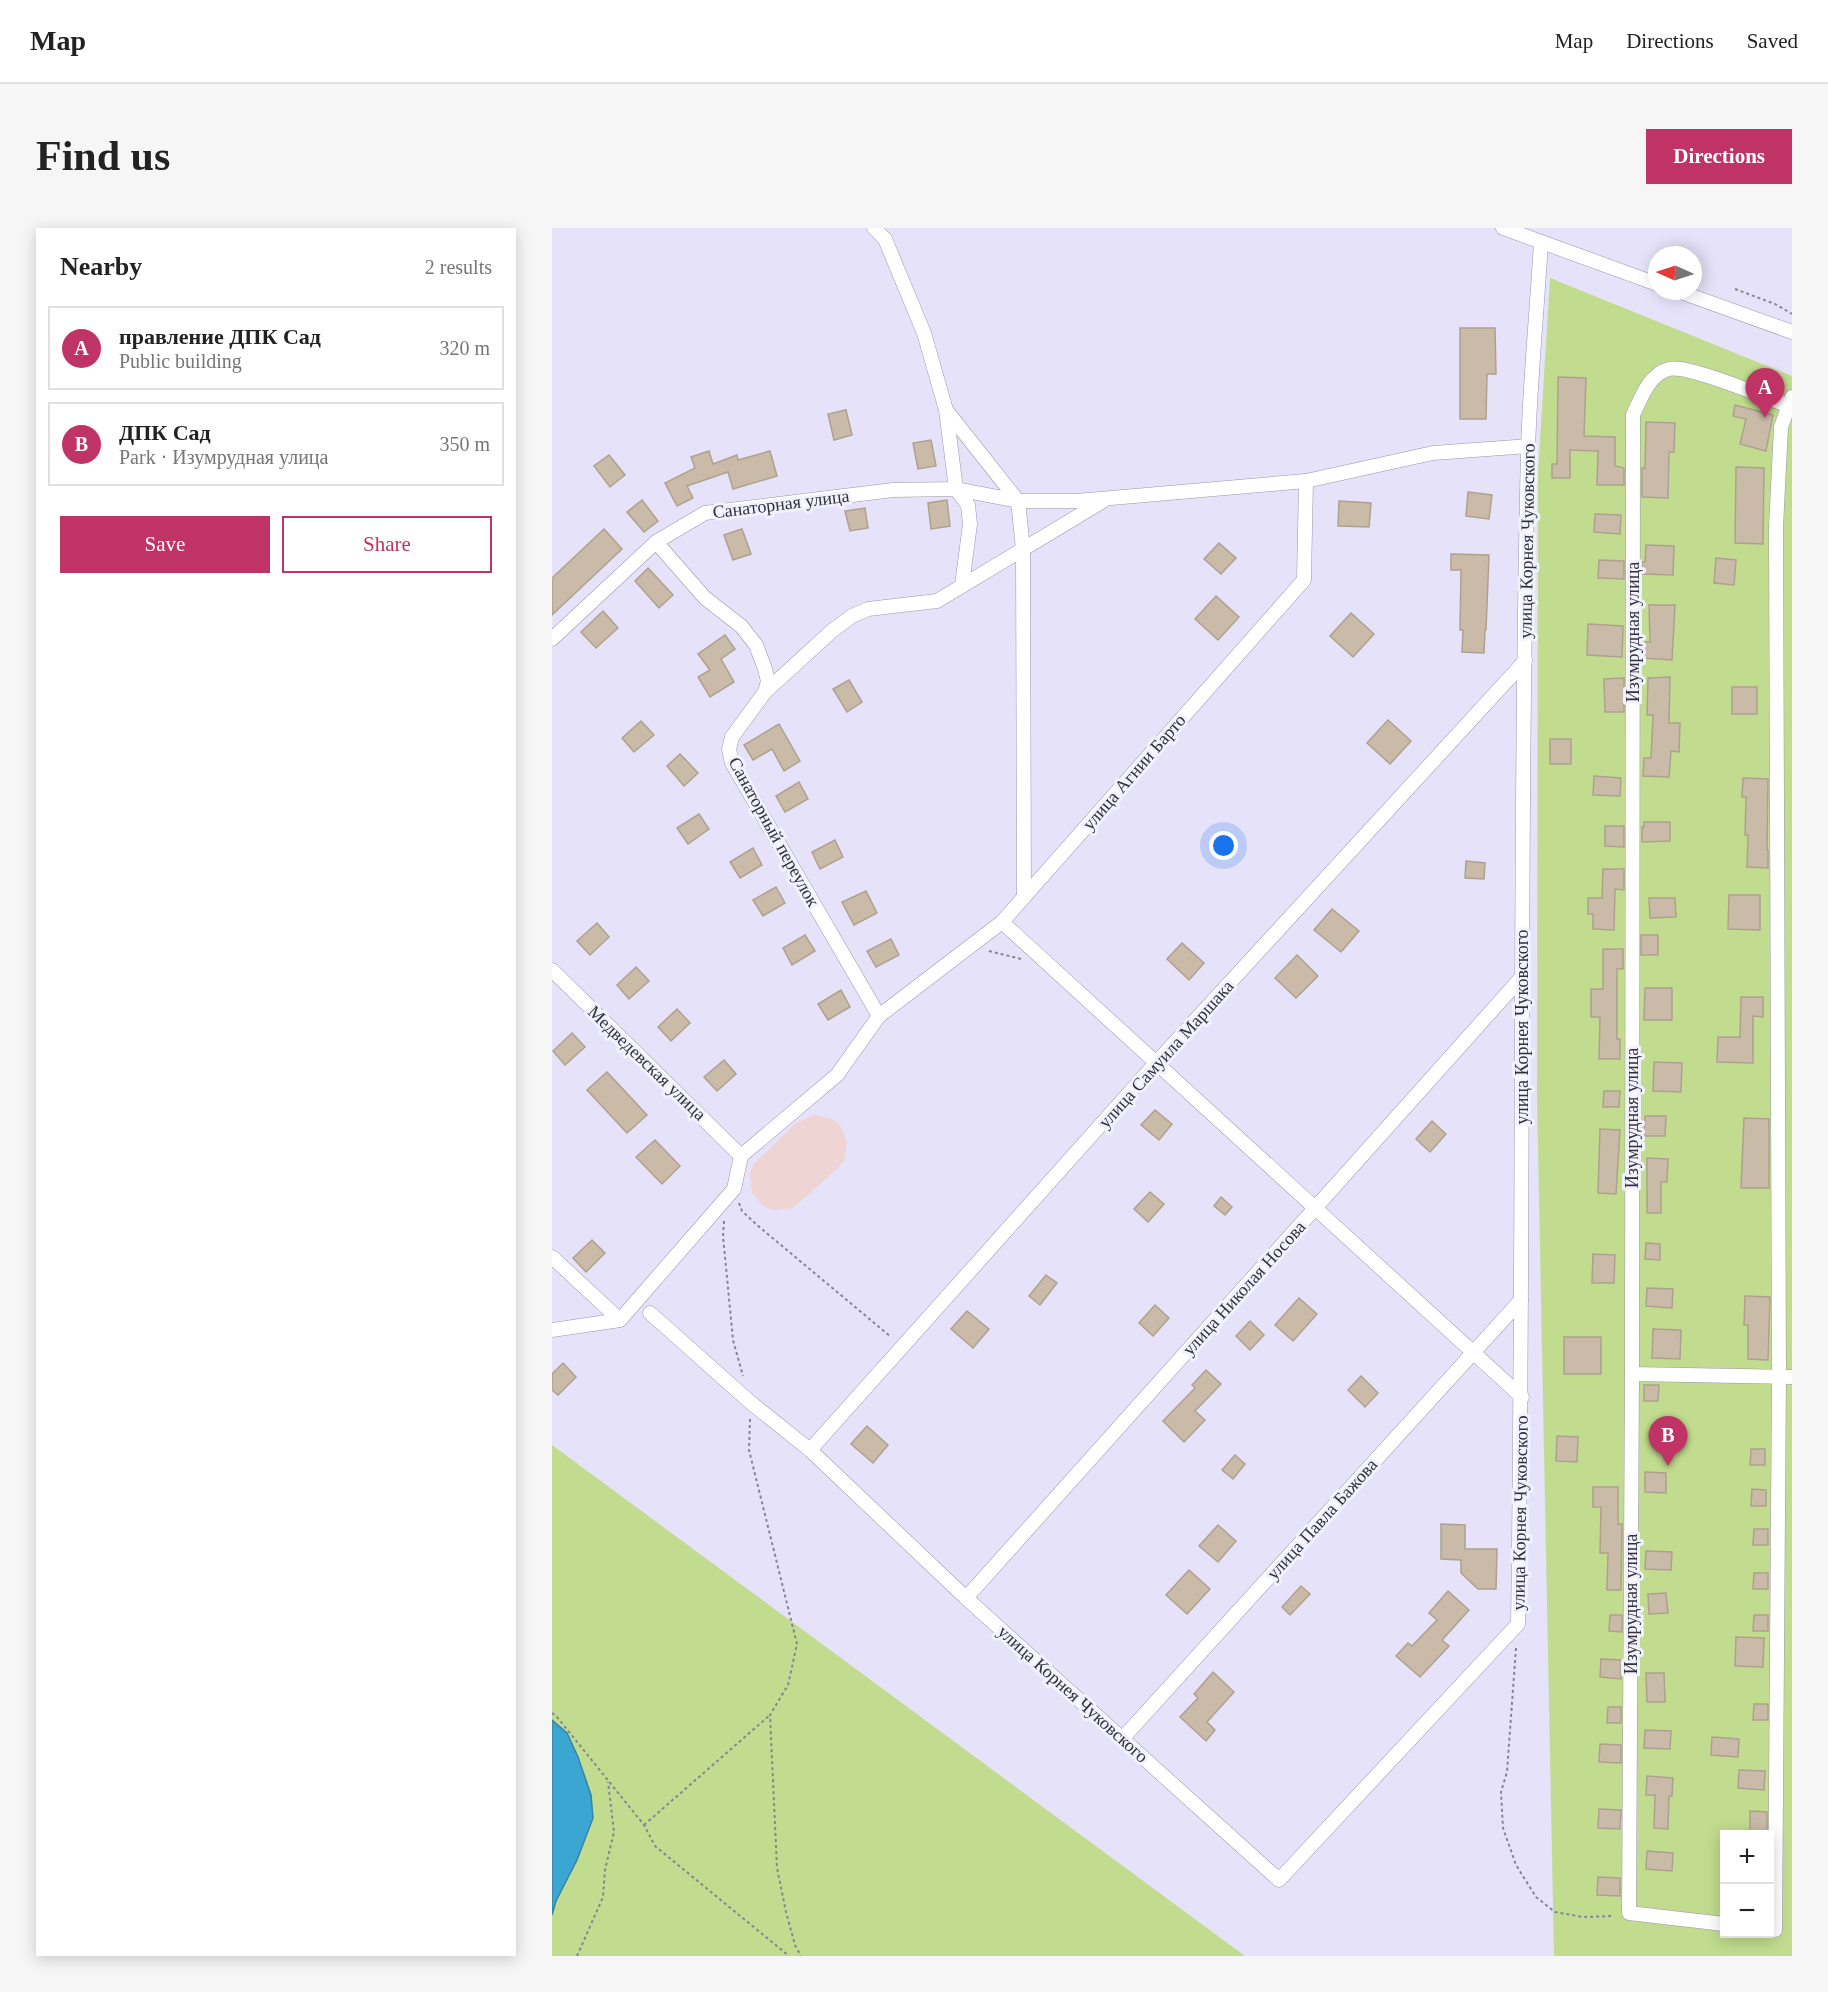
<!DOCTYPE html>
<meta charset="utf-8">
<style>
:root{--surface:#fff;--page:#f6f6f6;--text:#222;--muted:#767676;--line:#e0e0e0;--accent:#c03365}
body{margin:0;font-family:Georgia,serif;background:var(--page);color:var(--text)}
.controls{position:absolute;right:18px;bottom:18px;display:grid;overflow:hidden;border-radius:0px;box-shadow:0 3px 15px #0003}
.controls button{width:54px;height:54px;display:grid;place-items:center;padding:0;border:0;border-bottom:2px solid var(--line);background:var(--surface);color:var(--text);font:30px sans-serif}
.compass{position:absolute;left:1096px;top:18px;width:54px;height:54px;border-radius:50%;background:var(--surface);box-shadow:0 3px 15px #0003;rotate:273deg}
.you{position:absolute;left:672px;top:618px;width:21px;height:21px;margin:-15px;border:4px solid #fff;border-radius:50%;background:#1a73e8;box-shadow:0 0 0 9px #1a73e833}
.badge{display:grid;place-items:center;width:39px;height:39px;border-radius:50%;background:var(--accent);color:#fff;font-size:20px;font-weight:700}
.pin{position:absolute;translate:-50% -50px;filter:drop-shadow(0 2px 3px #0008)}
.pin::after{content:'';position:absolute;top:32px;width:21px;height:18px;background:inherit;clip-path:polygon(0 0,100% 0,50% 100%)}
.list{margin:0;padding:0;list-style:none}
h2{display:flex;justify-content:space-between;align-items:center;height:78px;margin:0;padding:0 24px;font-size:26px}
h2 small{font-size:20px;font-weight:400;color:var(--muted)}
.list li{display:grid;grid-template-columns:39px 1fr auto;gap:18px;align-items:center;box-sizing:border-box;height:84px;margin:0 12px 12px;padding:0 12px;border:2px solid var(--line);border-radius:0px}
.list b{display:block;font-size:22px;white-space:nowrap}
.list p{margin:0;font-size:20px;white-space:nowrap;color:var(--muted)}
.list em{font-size:20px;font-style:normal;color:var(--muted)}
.actions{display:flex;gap:12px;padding:18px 24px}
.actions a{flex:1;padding:14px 0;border:2px solid var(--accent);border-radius:0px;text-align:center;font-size:21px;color:var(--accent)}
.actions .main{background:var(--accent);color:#fff}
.map{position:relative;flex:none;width:1240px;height:1728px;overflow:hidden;border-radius:0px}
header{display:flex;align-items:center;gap:36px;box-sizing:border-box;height:84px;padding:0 30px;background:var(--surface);border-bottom:2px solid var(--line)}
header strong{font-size:28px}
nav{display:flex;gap:33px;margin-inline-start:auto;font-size:21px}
.intro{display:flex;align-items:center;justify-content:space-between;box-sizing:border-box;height:144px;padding:0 36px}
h1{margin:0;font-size:42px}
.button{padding:15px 27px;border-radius:0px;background:var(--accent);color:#fff;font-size:21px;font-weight:700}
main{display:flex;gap:36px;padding:0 36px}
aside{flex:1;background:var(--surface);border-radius:0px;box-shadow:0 3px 15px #0003}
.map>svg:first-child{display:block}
.industrial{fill:#efd4d4}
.green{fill:#c1dc8e;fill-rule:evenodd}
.water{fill:#3ca6d3;stroke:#3983a4;stroke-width:1.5}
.building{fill:#cabba9;stroke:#afa18f;stroke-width:1.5}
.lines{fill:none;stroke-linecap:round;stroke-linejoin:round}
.minor-casing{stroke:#9997ab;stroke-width:15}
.path{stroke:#868594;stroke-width:2;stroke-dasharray:3 3;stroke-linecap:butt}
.minor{stroke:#fff;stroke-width:14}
.labels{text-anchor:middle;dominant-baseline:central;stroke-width:6;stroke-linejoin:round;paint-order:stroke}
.street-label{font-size:18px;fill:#313038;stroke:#f2f1fe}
</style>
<header>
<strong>Map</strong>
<nav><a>Map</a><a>Directions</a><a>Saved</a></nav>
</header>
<div class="intro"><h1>Find us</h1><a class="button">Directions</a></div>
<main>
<aside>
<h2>Nearby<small>2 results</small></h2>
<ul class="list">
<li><span class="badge">A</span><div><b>правление ДПК Сад</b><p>Public building</p></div><em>320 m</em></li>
<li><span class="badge">B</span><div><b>ДПК Сад</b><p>Park · Изумрудная улица</p></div><em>350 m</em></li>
</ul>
<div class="actions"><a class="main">Save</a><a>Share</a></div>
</aside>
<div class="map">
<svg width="1240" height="1728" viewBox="0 0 1240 1728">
<rect width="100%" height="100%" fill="#e5e2f9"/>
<polygon class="industrial" points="262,887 280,891 288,897 295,914 292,933 286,940 241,980 222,982 213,979 200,965 198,946 201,937 244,895"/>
<g class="green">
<path d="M998,50L1240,148V1728H1002L985,869L986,245ZM1172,1606H1218V1706H1172Z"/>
<polygon points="0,1217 693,1728 0,1728 0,1687 4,1673 25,1632 39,1566 26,1529 15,1505 0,1492"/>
</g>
<polygon class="water" points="0,1492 15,1505 26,1529 39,1567 41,1590 25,1632 4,1673 0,1687"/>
<g class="building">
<polygon points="908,100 943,100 944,146 935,146 934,191 908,191"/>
<polygon points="1006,149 1034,150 1032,208 1063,209 1063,238 1072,240 1072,257 1045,257 1046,223 1043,223 1018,222 1018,250 1000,250 1000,236 1005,236"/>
<polygon points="1183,177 1221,187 1214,223 1188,216 1194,191 1181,188"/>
<polygon points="294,182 300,207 282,212 276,186"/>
<polygon points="1094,194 1123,195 1122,224 1117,224 1116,270 1090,269 1090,240 1093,240"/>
<polygon points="379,212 384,238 366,241 361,215"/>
<polygon points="157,223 161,236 185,227 186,232 218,223 225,248 181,261 176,244 135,258 141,270 125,278 113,255 143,240 139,229"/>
<polygon points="57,227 73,247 58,259 42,238"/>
<polygon points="1184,239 1212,240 1211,316 1183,315"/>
<polygon points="916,264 940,267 937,291 914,288"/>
<polygon points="90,272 106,293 92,304 75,284"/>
<polygon points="395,272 398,298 379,301 376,275"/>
<polygon points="787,273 819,275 817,299 786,298"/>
<polygon points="313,280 316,300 298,303 293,283"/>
<polygon points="1043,286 1069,287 1068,306 1042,304"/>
<polygon points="52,301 70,321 0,387 0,350"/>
<polygon points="190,301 199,326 181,332 172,307"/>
<polygon points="667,315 684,330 669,346 652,331"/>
<polygon points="1094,317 1122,318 1121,347 1090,346 1090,334 1093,334"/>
<polygon points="899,326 937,327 934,402 933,402 932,425 910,424 911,402 908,402 909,342 899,342"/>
<polygon points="1164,330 1184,332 1182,357 1162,355"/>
<polygon points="1047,332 1072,333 1072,351 1046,350"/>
<polygon points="96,340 121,367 107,380 83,353"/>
<polygon points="664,368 687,389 666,412 643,391"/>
<polygon points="1097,377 1123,377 1120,432 1092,430 1093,414 1098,414"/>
<polygon points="51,383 66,400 44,420 29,404"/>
<polygon points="799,385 822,406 801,429 778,408"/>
<polygon points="1036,396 1071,398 1070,429 1035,427"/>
<polygon points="173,407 183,421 169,431 182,454 158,469 146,449 158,442 146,426"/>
<polygon points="1118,449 1117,495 1128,495 1127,524 1119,523 1117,549 1091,548 1092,530 1099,530 1101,487 1095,487 1096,450"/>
<polygon points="1072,450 1072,484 1053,484 1052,451"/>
<polygon points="297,452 310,474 295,484 281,461"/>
<rect x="1180" y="459" width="25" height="27"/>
<polygon points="836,492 859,513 838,536 815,515"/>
<polygon points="89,493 102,507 82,524 70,510"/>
<polygon points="227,496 248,533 232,543 220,521 201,532 192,517"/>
<rect x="998" y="511" width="21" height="25"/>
<polygon points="128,526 146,545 132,558 115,538"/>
<polygon points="1042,548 1069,550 1068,568 1041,567"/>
<polygon points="1191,550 1216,551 1215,622 1216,622 1216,640 1195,639 1196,607 1193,607 1194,569 1190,569"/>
<polygon points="247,554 256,571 233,584 224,568"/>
<polygon points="147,586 157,601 136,616 125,600"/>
<polygon points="1092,594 1118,594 1118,613 1090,614 1090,599 1092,599"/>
<polygon points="1053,598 1072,598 1072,619 1053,618"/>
<polygon points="283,612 291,629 268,641 260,624"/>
<polygon points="201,620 210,637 188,650 178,634"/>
<polygon points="914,633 933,635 932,651 913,650"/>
<polygon points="1051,641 1072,641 1072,662 1063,661 1062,702 1041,701 1041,686 1036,686 1036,670 1050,670"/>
<polygon points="224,659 233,675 211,688 201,672"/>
<polygon points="314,663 325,685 302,697 290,674"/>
<polygon points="1177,667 1208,667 1208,702 1176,701"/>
<polygon points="1097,670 1123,670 1124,689 1098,690"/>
<polygon points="780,681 807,703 789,724 762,702"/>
<polygon points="45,695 57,709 38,727 25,713"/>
<polygon points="253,707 263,723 240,737 231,720"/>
<rect x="1089" y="707" width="17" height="20"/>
<polygon points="339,711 347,727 324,739 315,723"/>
<polygon points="630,715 652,735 637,752 615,731"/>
<polygon points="1051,721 1071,721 1071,741 1065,741 1065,811 1068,811 1068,831 1047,831 1048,789 1039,789 1039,761 1051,761"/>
<polygon points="745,727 766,748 744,770 723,750"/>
<polygon points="84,739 97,753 77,771 65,757"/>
<polygon points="1093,760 1120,760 1120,792 1092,792"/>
<polygon points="289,762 298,779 276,792 266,776"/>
<polygon points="1189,769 1211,769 1211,789 1201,788 1201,835 1165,834 1166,809 1188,809"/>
<polygon points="125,781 138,795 119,813 106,799"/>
<polygon points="20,805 33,819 13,837 1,823"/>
<polygon points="172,832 184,846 165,863 152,849"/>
<polygon points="1102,834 1130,835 1129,864 1101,863"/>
<polygon points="55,844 95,887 75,905 35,862"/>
<polygon points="1052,863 1068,863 1067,879 1051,879"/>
<polygon points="603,882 620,896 607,912 589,897"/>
<polygon points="1093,888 1114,888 1113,908 1092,908"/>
<polygon points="1192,890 1217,891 1217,960 1189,960"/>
<polygon points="880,893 894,906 878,924 864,911"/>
<polygon points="1048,901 1068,902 1064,966 1046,965"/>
<polygon points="103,912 128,938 110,956 84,929"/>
<polygon points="1095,930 1116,931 1115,954 1109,954 1109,985 1095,985"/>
<polygon points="598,964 612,976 596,994 582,981"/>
<polygon points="669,969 680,979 673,987 662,978"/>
<polygon points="40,1012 53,1025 34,1044 21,1030"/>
<polygon points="1094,1015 1108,1016 1108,1032 1093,1031"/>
<polygon points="1041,1026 1063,1027 1062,1055 1040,1055"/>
<polygon points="494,1047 505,1055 488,1077 477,1068"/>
<polygon points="1095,1060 1121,1061 1120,1080 1094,1078"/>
<polygon points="1193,1068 1218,1069 1216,1132 1196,1131 1196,1097 1192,1097"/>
<polygon points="747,1070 765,1086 741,1113 723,1097"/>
<polygon points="603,1077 617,1090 601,1108 587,1095"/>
<polygon points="415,1083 437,1101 421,1120 399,1101"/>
<polygon points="698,1093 712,1107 698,1122 684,1108"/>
<polygon points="1101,1101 1129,1102 1128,1131 1100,1130"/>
<rect x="1012" y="1109" width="37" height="37"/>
<polygon points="11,1135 24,1149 6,1167 0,1162 0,1146"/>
<polygon points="654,1142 669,1156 643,1183 653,1192 632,1214 611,1193 643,1160 640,1157"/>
<polygon points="809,1148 826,1165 813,1179 796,1162"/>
<polygon points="1092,1157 1107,1157 1106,1173 1092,1173"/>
<polygon points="315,1198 336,1217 321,1235 299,1216"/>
<polygon points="1005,1208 1026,1209 1025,1234 1004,1233"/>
<polygon points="1199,1221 1213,1221 1213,1237 1198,1237"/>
<polygon points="683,1227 693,1236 681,1251 670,1242"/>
<polygon points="1093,1244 1114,1245 1114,1265 1093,1264"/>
<polygon points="1041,1259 1066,1259 1066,1296 1070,1296 1069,1362 1055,1362 1056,1325 1048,1325 1049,1279 1041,1279"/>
<polygon points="1200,1261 1214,1262 1214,1278 1199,1278"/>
<polygon points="889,1296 913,1297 913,1321 945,1321 944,1361 926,1361 909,1345 909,1332 889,1331"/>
<polygon points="666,1297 684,1313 666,1334 647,1318"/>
<polygon points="1202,1301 1216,1301 1216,1317 1201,1317"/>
<polygon points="1094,1323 1120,1324 1119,1342 1093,1341"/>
<polygon points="637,1342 658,1361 635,1386 614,1367"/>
<polygon points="1202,1345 1216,1345 1216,1361 1201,1361"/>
<polygon points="749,1358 758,1366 738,1387 730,1379"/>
<polygon points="896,1363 917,1382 890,1412 897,1418 868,1449 844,1428 856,1415 860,1418 885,1392 877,1385"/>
<polygon points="1114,1365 1116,1385 1097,1386 1096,1366"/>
<polygon points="1058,1387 1070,1387 1070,1404 1057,1403"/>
<polygon points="1202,1387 1216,1387 1216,1403 1201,1403"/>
<polygon points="1184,1409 1212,1410 1211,1439 1183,1438"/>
<polygon points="1049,1431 1069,1432 1069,1451 1048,1449"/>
<polygon points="661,1444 682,1464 655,1494 663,1502 654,1513 628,1489 646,1470 642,1466"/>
<polygon points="1094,1445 1112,1445 1113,1474 1095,1474"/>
<polygon points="1202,1476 1216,1476 1216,1492 1201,1492"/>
<polygon points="1056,1479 1069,1479 1069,1495 1055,1495"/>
<polygon points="1093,1502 1119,1503 1118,1521 1092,1520"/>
<polygon points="1160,1509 1187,1511 1186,1529 1159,1527"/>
<polygon points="1048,1516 1069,1517 1069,1535 1047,1534"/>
<polygon points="1187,1542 1213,1543 1212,1562 1186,1560"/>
<polygon points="1095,1548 1121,1550 1120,1568 1117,1568 1116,1601 1102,1600 1103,1567 1094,1567"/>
<polygon points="1047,1581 1069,1582 1068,1601 1046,1600"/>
<polygon points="1198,1583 1215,1584 1215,1604 1198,1604"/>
<polygon points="1095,1623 1121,1625 1120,1643 1094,1641"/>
<polygon points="1046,1649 1068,1650 1068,1668 1045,1667"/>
</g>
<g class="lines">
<g class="minor-casing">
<g id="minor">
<polyline points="322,0 333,11 372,105 394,182 404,261 416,277 418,296 410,357"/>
<polyline points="951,0 1105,56"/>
<polyline points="1126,63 1240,104"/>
<polyline points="394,182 466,273 471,321 472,669"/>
<polyline points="104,314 153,370 189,398 204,417 213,441 216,453 213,464 180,509 177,521 180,535 327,788"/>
<polyline points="0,411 104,314 153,285 341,262 404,261 466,273 525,273 754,253 881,225 976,218"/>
<polyline points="213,464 281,402 300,388 316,381 385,373 551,273"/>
<polyline points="450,694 970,1169"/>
<polyline points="0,742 189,928"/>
<polyline points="189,928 285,847 327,788 450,694 752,352 754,253"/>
<polyline points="0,1029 68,1092"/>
<path d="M98,1085L198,1174L258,1222L414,1370L727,1652L966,1396C972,1005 967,613 976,222C978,153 985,83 989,14"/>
<polyline points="0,1102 68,1092 182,961 189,928"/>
<polyline points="1080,1146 1240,1149"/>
<polyline points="258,1222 604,835 973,433"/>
<polyline points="414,1370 969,750"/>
<polyline points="570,1511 969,1072"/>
<path d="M1172,1696L1077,1685L1080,1146L1081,187C1089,170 1097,146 1117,141C1136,136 1215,170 1237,178"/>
<polyline points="1218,1702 1223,1702 1227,1148 1224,299 1229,199 1240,169"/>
</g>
</g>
<g class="path">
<polyline points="1183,61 1223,76 1240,86"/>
<polyline points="437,723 469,731"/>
<polyline points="187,975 190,983 205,997 339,1109"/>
<polyline points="172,993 171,1008 181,1112 191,1148"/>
<polyline points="198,1191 197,1222 245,1416 236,1457 218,1487 225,1640 234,1684 243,1717 249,1728"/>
<polyline points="964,1420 955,1544 949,1564 951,1600 964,1637 984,1669 1003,1684 1031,1689 1062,1688"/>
<polyline points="0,1485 5,1489 92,1597 103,1618 237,1728"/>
<polyline points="92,1597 218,1487"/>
<polyline points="25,1728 51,1669 53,1642 62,1604 56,1554"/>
</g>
<use href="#minor" class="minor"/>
</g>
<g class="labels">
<g class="street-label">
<text transform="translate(229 276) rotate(-7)">Санаторная улица</text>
<text transform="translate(975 313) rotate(-89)">улица Корнея Чуковского</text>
<text transform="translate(1081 404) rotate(-90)">Изумрудная улица</text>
<text transform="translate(582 544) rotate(-49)">улица Агнии Барто</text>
<text transform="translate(222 604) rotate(61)">Санаторный переулок</text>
<text transform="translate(970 799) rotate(-90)">улица Корнея Чуковского</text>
<text transform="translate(614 826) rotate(-48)">улица Самуила Маршака</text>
<text transform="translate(95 835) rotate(44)">Медведевская улица</text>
<text transform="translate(1080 890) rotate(-90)">Изумрудная улица</text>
<text transform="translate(692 1060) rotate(-48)">улица Николая Носова</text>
<text transform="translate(968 1285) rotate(-89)">улица Корнея Чуковского</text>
<text transform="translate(770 1291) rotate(-48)">улица Павла Бажова</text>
<text transform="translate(1079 1376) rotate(-90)">Изумрудная улица</text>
<text transform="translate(521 1466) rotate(42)">улица Корнея Чуковского</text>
</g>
</g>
</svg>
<div class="controls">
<button>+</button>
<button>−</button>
</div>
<svg class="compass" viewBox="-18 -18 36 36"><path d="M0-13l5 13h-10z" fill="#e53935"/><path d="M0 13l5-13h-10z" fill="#767676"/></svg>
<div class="you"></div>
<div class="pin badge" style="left:1213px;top:190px">A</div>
<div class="pin badge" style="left:1116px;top:1238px">B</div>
</div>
</main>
